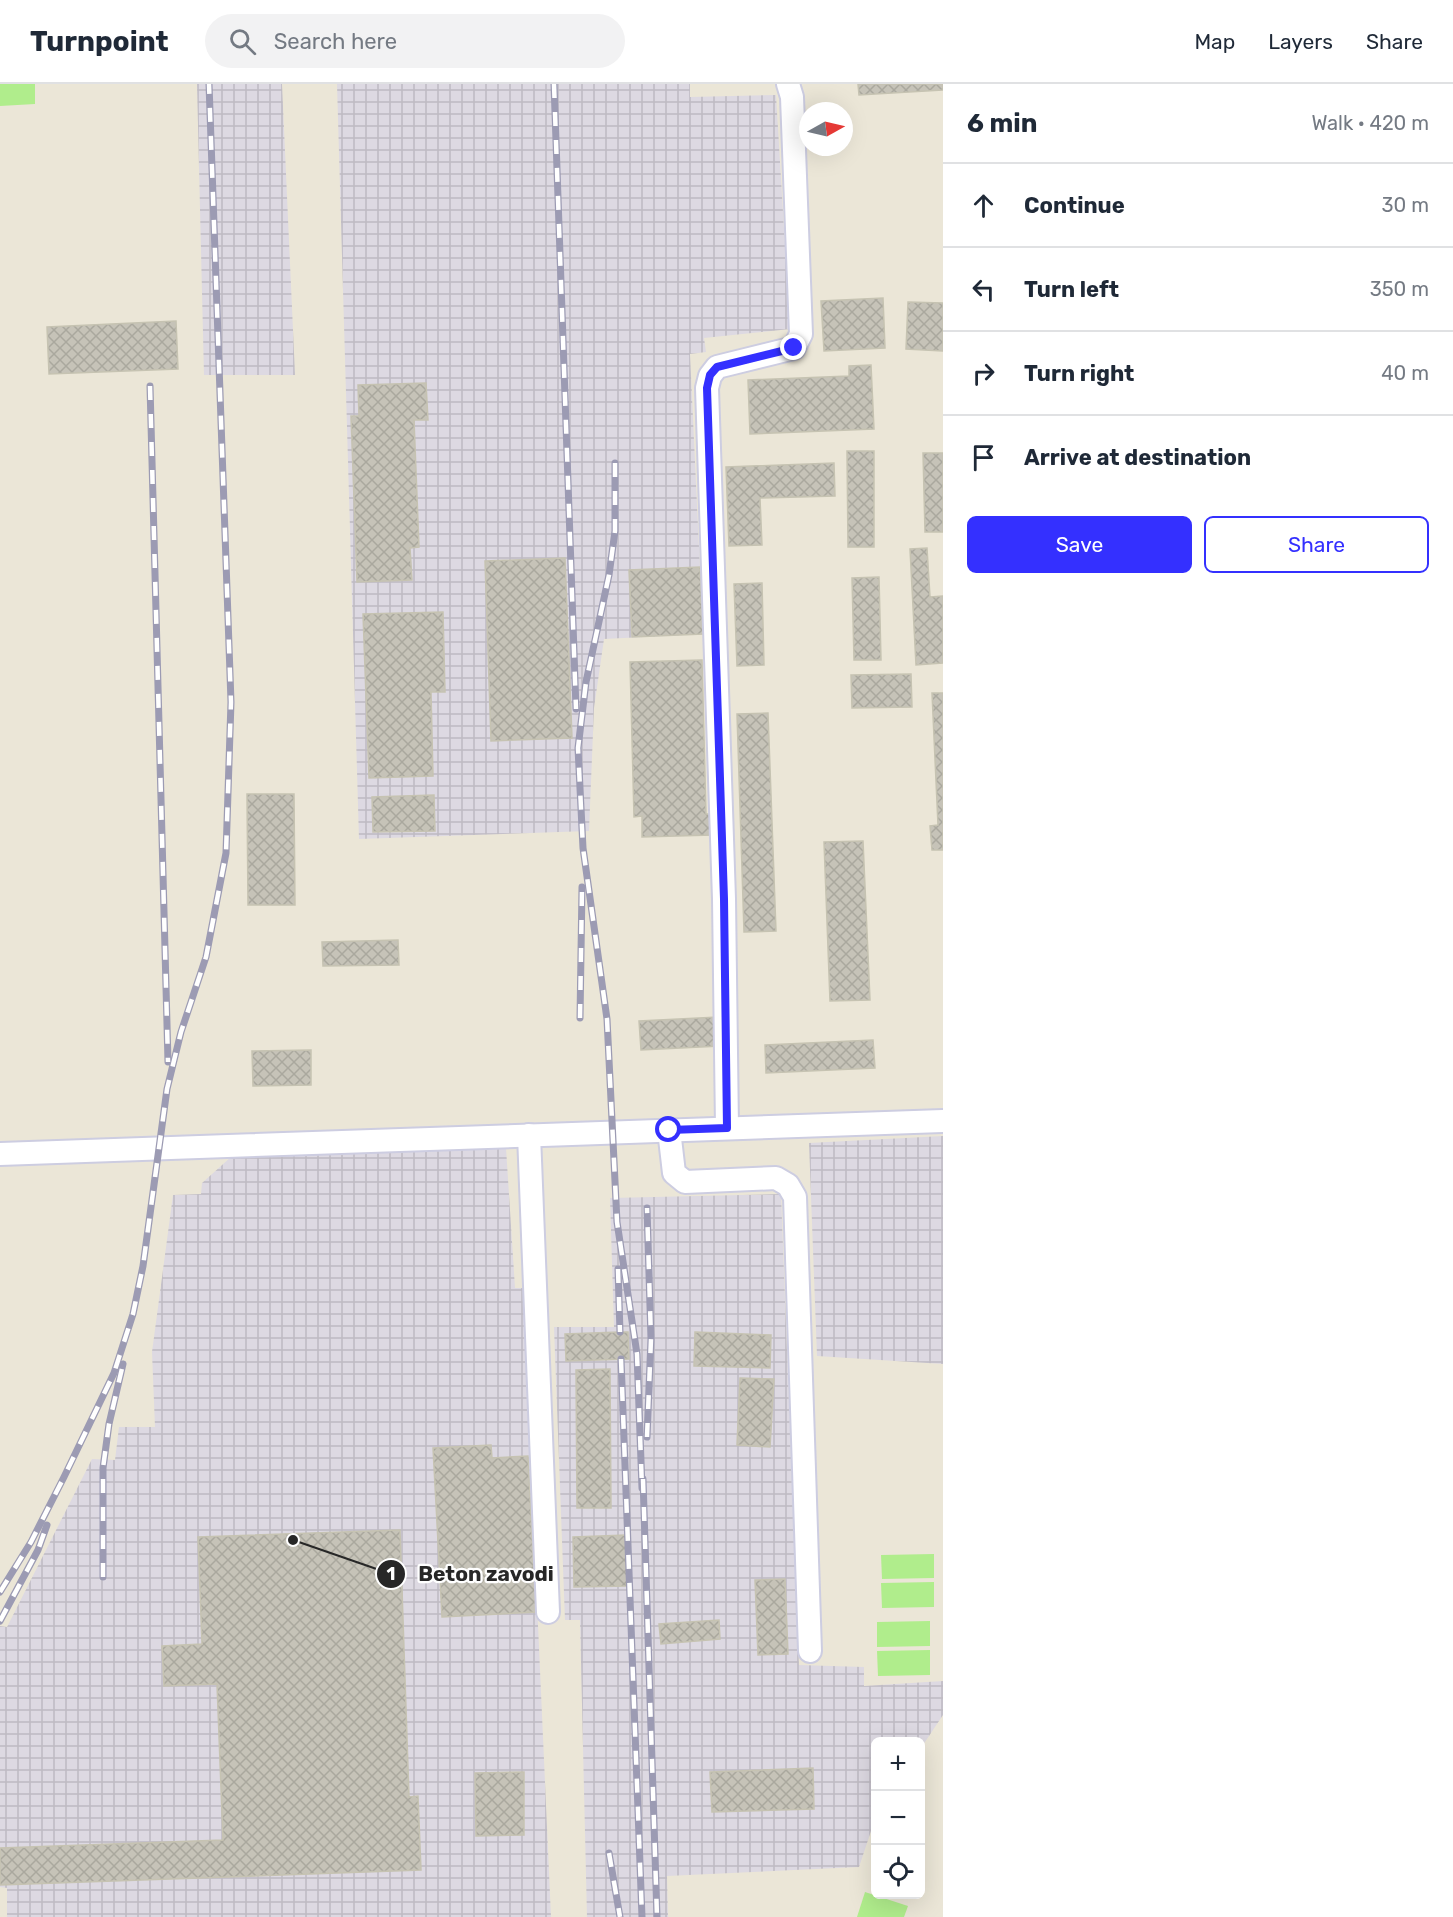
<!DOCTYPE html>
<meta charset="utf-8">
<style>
:root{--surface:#fff;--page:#f2f2f3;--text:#1f2937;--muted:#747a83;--line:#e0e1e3;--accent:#3430ff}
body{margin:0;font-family:Rubik,sans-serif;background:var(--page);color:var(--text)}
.controls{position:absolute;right:18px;bottom:18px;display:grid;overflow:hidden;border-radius:9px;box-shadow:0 6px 24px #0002}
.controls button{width:54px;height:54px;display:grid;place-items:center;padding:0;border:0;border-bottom:2px solid var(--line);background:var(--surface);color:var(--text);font:30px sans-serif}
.compass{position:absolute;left:799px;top:18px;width:54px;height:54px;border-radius:50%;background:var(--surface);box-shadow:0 6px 24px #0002;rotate:82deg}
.stop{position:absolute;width:18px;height:18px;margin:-14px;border:4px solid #3430ff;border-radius:50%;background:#fff}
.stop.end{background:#3430ff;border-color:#fff;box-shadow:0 2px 6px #0008}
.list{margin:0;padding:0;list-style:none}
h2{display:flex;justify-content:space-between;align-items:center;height:78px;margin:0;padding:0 24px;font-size:26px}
h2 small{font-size:20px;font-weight:400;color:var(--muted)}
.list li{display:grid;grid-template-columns:39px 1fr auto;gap:18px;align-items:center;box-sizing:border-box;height:84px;padding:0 24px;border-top:2px solid var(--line)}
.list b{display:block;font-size:22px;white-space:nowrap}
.list em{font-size:20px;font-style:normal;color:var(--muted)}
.actions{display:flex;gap:12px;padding:18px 24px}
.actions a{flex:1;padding:14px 0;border:2px solid var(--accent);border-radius:9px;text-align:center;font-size:21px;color:var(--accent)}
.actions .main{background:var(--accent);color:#fff}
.icon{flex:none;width:33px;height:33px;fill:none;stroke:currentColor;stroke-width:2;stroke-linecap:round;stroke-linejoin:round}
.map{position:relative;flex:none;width:943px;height:1833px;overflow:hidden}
header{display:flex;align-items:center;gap:36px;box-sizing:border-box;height:84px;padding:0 30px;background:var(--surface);border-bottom:2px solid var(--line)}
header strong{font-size:28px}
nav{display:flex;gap:33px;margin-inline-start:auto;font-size:21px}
.search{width:420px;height:54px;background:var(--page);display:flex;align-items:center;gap:15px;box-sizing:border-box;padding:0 21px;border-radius:33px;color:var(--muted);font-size:22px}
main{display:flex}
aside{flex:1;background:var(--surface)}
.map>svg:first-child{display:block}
.industrial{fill:url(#industrial-grid)}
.pitch{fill:#b0ed8c}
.building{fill:url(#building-cross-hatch);stroke:#c6c3b2;stroke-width:1.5}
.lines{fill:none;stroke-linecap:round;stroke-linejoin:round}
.minor-casing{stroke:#cdcde1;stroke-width:26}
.minor{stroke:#fff;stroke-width:22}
.rail-casing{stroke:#9c9bb3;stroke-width:7}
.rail{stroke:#fff;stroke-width:4.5;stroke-dasharray:14;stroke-linecap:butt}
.route{stroke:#3430ff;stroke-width:8}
.leader{fill:none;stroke:#272727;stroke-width:2}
.callout-dot{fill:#272727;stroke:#fff;stroke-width:2}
.mark-label{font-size:18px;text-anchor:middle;font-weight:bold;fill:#fff}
.callout-label{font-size:21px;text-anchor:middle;font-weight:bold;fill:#272727;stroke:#fff;stroke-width:4.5;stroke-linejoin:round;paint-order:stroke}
</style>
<header>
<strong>Turnpoint</strong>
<div class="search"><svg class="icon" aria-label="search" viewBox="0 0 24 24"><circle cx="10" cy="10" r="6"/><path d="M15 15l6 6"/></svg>Search here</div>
<nav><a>Map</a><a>Layers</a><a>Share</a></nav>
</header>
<main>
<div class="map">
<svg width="943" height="1833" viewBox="0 0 943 1833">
<defs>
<pattern id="industrial-grid" width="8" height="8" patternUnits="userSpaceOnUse" patternTransform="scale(1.5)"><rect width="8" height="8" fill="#ddd9e2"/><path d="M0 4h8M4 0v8" fill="none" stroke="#bebac2"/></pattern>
<pattern id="building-cross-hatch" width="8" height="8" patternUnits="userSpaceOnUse" patternTransform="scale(1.5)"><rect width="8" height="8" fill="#c6c3b8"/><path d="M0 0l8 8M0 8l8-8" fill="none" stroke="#aaa89e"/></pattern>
</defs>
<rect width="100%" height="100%" fill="#ebe6d7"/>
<g class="industrial">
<polygon points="197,0 282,0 295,291 204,291"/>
<polygon points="337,0 690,0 690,13 776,11 790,245 704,254 706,268 690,270 703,550 604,555 594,624 589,747 359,755"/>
<polygon points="943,1052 943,1280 817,1272 809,1059"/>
<polygon points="506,1064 515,1204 523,1204 551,1833 7,1833 7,1804 0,1803 0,1542 7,1543 92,1375 115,1376 119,1343 155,1343 152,1268 173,1111 201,1110 202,1099 231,1073"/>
<polygon points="781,1110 799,1581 864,1583 864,1602 943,1597 943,1631 921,1664 920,1658 876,1658 875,1735 859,1783 667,1792 668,1833 587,1833 580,1536 565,1536 554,1243 614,1243 610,1114"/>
</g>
<g class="pitch">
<polygon points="0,0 35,0 35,20 0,22"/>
<polygon points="934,1470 934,1494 882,1495 881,1471"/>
<polygon points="934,1498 934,1523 882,1524 881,1499"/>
<polygon points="930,1537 930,1562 877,1563 877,1538"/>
<polygon points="930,1566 930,1591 878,1592 877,1567"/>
<polygon points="865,1808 908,1822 904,1833 857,1833"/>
</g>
<g class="building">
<polygon points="858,0 943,0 943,6 859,11"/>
<polygon points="883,214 885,264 824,267 821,217"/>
<polygon points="908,218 943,219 943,267 906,265"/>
<polygon points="176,237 178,285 49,290 47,243"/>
<polygon points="871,281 874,345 750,350 748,296 849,292 849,282"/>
<polygon points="426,299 428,336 414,336 419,463 410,464 412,496 357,498 351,332 359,332 358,301"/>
<polygon points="847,367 874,367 874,463 848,463"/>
<polygon points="923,369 943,369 943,448 925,448"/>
<polygon points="834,379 835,412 760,414 762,461 729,462 726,383"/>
<polygon points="927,464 930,513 943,512 943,579 916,581 910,465"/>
<polygon points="565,474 572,654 491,657 485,477"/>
<polygon points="700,483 703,550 632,553 629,486"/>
<polygon points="879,493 881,576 854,576 852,494"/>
<polygon points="762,499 764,581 737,582 734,500"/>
<polygon points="443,528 445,608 431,608 433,692 369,694 363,530"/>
<polygon points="702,576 706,730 712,730 712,751 642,753 642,732 634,733 630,578"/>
<polygon points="911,590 912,623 852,624 851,591"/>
<polygon points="932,609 943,609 943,766 932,766 930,742 938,741"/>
<polygon points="768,629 776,847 744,848 737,630"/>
<polygon points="247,710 294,710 295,821 248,821"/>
<polygon points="434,711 435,747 373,748 372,713"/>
<polygon points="863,757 870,916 830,917 824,758"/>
<polygon points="398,856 399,881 323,882 322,858"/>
<polygon points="718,933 720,962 641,966 639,937"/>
<polygon points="873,956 875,984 766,989 765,961"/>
<polygon points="311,966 311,1001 253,1002 252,967"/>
<polygon points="620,1248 628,1248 629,1275 566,1277 565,1250"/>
<polygon points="695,1248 771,1251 770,1284 694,1282"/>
<polygon points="610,1285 611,1424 577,1424 576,1286"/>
<polygon points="740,1294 774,1295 770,1363 737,1361"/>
<polygon points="491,1361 492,1374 528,1372 536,1528 442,1533 433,1364"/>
<polygon points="400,1446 409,1713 418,1712 421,1786 0,1801 0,1764 223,1756 217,1600 164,1602 162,1562 202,1560 198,1453"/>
<polygon points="626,1451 627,1502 574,1503 573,1453"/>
<polygon points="785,1495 788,1570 758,1571 755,1496"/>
<polygon points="719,1536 720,1555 661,1560 659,1540"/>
<polygon points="813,1684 814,1725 712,1728 710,1688"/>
<polygon points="524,1688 524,1751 476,1752 475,1689"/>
</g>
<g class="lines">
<g class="minor-casing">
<g id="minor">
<polyline points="727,1044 724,815 707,304 710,292 717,283 794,264 801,250 792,13 788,0"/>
<polyline points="669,1046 674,1089 685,1098 776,1094 788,1101 795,1113 810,1567"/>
<polyline points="529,1051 548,1528"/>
<polyline points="0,1070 943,1037"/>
</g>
</g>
<use href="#minor" class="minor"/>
<g class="rail-casing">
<g id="rail">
<polyline points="554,0 576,625"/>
<polyline points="150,302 168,978"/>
<polyline points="615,379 615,447 609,491 586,598 578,664 583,764 607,935 617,1138 637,1270 642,1404"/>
<polyline points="580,934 582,803"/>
<polyline points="618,1185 620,1248"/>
<polyline points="621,1275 642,1833"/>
<polyline points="647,1353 651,1255 647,1124"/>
<polyline points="643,1395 657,1833"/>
<polyline points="103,1493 103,1384 109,1340 123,1280"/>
<polyline points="0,1508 31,1458 64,1393 114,1289 133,1230 143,1182 167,1005 181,948 206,873 226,769 231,618 209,0"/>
<polyline points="0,1537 38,1466 47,1441"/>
<polyline points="609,1769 620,1833"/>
</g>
</g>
<use href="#rail" class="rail"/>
</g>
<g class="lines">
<polyline class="route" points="669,1046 727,1044 724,815 707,304 710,291 717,283 794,264"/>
</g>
<path class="leader" d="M293 1456L391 1490"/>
<g class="callout-dot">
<circle cx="293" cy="1456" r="6"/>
<circle cx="391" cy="1490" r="15"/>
</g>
<g class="mark-label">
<text x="391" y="1496">1</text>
</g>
<g class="callout-label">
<text x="486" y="1497">Beton zavodi</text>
</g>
</svg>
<div class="controls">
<button>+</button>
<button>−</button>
<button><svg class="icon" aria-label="locate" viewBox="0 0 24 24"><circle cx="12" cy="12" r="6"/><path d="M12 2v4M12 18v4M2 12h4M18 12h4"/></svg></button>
</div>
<svg class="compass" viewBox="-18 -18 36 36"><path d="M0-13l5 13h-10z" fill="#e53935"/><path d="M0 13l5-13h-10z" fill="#747a83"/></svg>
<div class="stop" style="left:669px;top:1046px"></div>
<div class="stop end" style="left:794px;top:264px"></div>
</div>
<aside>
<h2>6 min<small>Walk · 420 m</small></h2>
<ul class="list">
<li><svg class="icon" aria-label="ahead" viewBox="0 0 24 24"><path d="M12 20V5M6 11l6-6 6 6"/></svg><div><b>Continue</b></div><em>30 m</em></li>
<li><svg class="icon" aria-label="left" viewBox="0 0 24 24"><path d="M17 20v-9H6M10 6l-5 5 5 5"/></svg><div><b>Turn left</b></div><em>350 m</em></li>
<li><svg class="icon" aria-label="right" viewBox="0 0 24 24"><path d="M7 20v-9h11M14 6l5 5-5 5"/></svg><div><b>Turn right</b></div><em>40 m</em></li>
<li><svg class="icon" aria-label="arrive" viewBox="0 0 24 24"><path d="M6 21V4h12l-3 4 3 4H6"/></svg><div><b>Arrive at destination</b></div></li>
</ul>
<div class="actions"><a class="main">Save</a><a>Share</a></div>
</aside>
</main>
